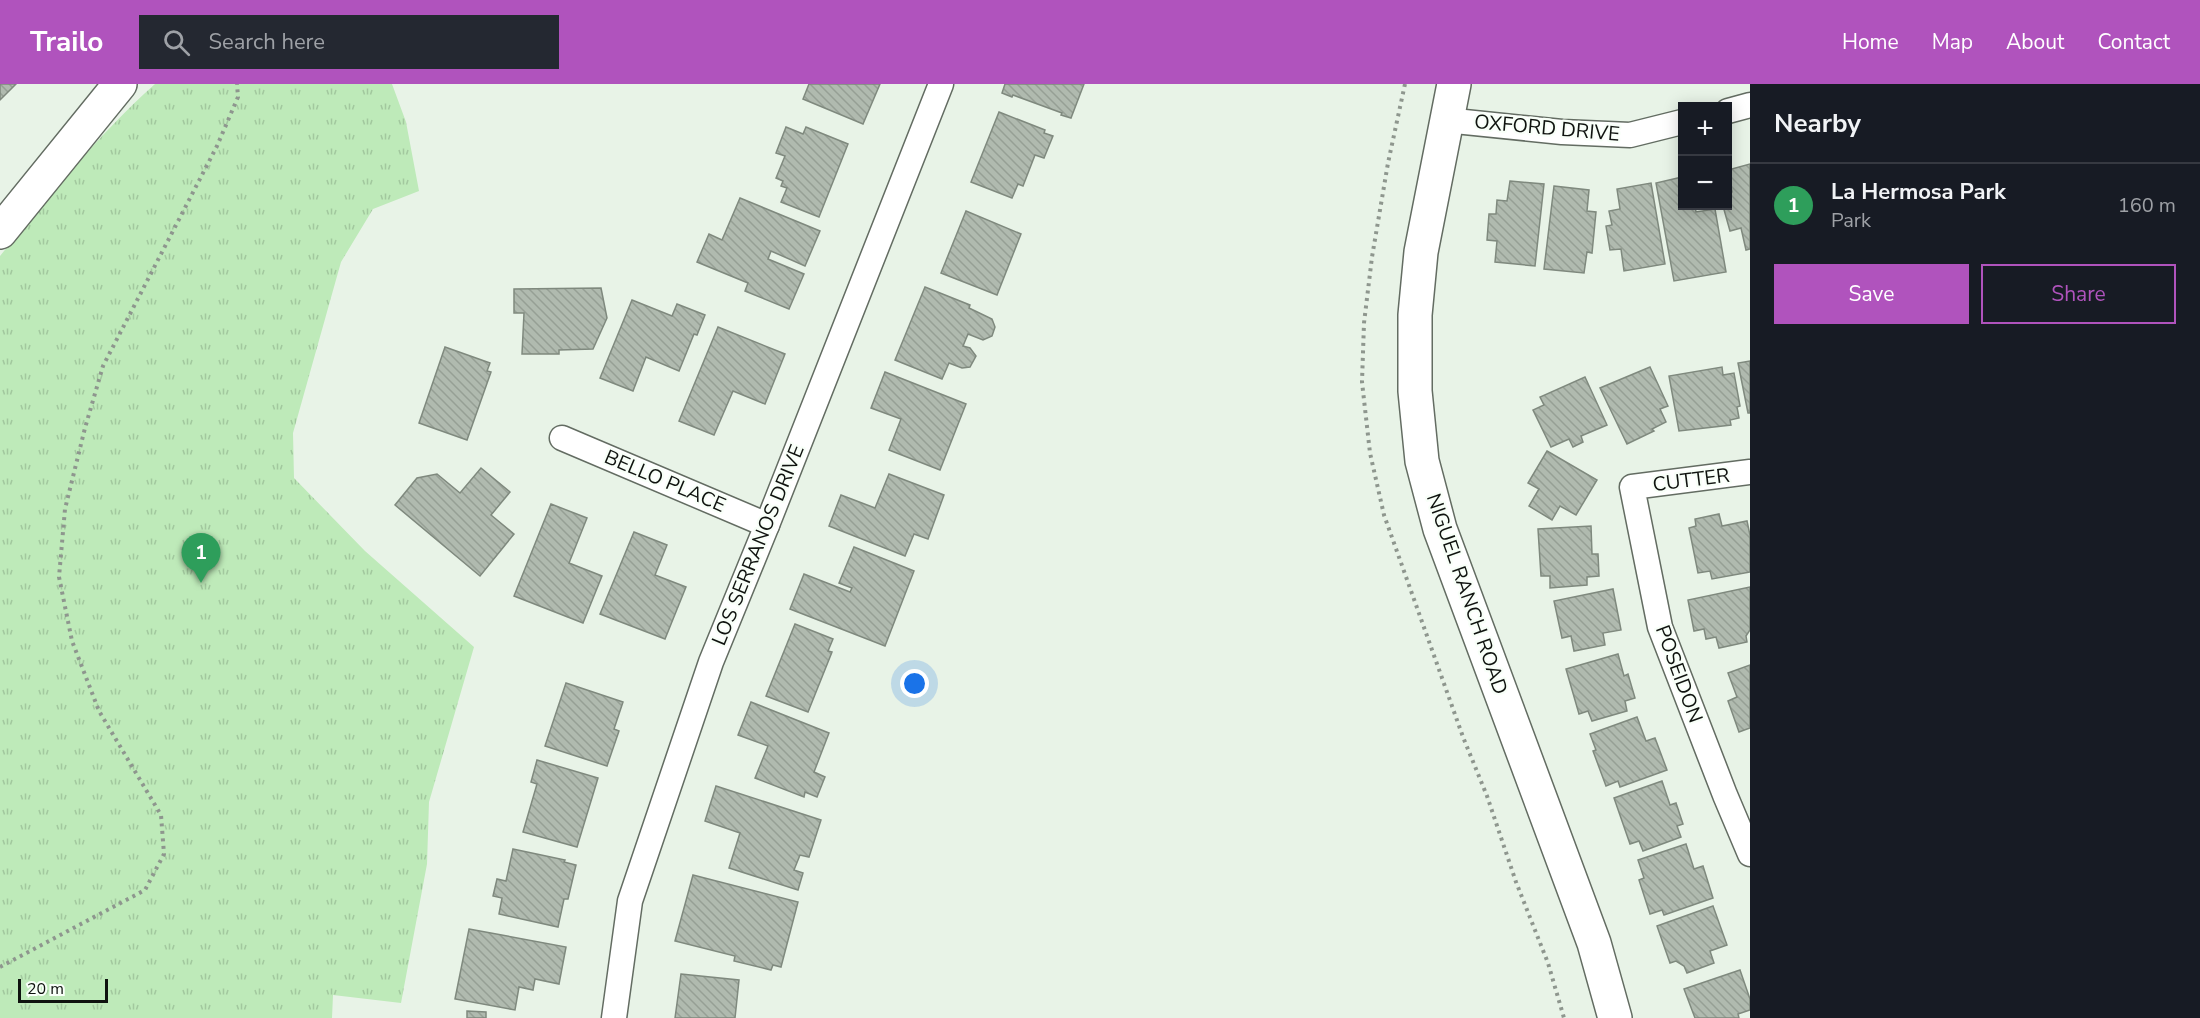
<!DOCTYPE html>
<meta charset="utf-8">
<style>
:root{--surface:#171b24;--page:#242831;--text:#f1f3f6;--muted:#9ea1a6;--line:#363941;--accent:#b053bd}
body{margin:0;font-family:"Nunito Sans",sans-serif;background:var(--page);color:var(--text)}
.controls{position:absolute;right:18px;top:18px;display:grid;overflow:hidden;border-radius:0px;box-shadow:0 3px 15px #0003}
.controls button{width:54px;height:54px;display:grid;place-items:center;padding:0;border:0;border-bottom:2px solid var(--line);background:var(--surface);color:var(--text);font:30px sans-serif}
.scale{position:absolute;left:18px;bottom:15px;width:90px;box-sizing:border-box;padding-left:6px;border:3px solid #0f130f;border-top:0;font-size:16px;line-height:21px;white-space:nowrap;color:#0f130f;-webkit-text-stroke:4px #f8fff8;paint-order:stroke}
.you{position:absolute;left:915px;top:600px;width:21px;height:21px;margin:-15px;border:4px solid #fff;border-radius:50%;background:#1a73e8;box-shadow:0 0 0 9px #1a73e833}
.badge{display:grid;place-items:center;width:39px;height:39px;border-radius:50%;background:var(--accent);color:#fff;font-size:20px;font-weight:700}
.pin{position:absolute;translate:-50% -50px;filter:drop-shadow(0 2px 3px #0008)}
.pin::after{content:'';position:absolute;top:32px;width:21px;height:18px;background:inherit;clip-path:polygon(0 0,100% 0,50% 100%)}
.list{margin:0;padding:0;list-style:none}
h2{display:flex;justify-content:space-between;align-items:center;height:78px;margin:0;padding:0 24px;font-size:26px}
h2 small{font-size:20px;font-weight:400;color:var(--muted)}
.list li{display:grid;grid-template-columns:39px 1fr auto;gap:18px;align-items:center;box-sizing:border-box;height:84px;padding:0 24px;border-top:2px solid var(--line)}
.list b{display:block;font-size:22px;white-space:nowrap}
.list p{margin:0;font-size:20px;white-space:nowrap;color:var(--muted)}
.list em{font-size:20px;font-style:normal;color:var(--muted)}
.actions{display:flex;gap:12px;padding:18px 24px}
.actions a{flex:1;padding:14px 0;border:2px solid var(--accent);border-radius:0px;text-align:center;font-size:21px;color:var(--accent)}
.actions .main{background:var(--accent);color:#fff}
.icon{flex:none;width:33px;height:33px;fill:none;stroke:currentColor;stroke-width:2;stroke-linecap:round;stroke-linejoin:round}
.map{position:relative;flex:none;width:1750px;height:934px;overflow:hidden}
header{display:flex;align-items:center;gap:36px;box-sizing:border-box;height:84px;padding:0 30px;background:var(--accent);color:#fff}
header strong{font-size:28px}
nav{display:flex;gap:33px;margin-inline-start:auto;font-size:21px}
.search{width:420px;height:54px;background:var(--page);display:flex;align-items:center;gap:15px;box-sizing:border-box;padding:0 21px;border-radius:0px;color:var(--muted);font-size:22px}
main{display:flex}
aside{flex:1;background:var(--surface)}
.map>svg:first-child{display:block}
.park{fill:url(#park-tufts)}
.building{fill:url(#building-back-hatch);stroke:#7f897e;stroke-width:1.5}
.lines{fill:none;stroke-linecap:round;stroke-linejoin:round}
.street-casing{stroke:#636c62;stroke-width:27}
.secondary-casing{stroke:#636c62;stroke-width:36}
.path{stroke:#8e968e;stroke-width:4;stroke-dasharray:3 4.5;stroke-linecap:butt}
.street{stroke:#fff;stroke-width:24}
.secondary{stroke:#fff;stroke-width:33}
.labels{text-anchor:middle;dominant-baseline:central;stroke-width:4.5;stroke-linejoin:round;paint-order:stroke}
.street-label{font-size:20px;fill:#0f130f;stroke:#f8fff8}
</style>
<header>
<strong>Trailo</strong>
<div class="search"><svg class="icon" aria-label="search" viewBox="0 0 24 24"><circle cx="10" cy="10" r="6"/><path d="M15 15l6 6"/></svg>Search here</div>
<nav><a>Home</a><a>Map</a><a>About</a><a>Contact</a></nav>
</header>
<main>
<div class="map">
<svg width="1750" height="934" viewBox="0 0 1750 934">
<defs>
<pattern id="park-tufts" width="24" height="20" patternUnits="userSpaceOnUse" patternTransform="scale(1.5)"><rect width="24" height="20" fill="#beeab9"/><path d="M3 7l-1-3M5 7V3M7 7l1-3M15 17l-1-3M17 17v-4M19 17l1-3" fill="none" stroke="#a2c89e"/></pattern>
<pattern id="building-back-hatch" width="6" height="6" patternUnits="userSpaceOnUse" patternTransform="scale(1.5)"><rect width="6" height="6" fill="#b0baaf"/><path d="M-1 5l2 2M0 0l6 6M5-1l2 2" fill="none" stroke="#969f95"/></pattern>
</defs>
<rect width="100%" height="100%" fill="#e8f3e7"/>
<path class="park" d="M155,0H392L406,38L419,107L373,125L341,178L293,349L294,394L365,467L474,563L429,718L427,780L401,919L333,911L332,934H0V172C49,112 97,52 155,0Z"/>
<g class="building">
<polygon points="0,0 16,0 0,16"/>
<polygon points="809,0 880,0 863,40 803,15"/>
<polygon points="1005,0 1084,0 1071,34 1061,31 1062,29 1013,11 1012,13 1002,9"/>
<polygon points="999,28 1045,46 1044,49 1053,52 1044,74 1035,71 1023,102 1018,100 1012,114 971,98"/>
<polygon points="786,43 803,50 806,43 848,60 819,133 781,118 787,104 781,102 783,97 776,94 785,72 776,69"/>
<polygon points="1750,80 1750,165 1746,166 1741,144 1730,147 1723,122 1728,122 1728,119 1730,118 1728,109 1732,108 1728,86"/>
<polygon points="1682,93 1682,122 1695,122 1696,128 1715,125 1726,188 1674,197 1656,99"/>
<polygon points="1510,97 1544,100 1535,182 1495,178 1497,157 1487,156 1489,130 1496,130 1497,116 1507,117"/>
<polygon points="1651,99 1665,180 1624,187 1621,165 1610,166 1606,142 1612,141 1609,127 1620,125 1617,105"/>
<polygon points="1554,102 1589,106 1587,127 1596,128 1592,169 1587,168 1584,189 1544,185"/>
<polygon points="740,114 820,147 805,182 771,167 768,175 804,190 789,225 745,207 748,199 697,178 709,150 722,156"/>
<polygon points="966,127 1021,150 997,211 941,189"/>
<polygon points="925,203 970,221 969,224 992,235 995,243 992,252 983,256 968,250 963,262 970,264 976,272 970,283 962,284 949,279 942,295 895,276"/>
<polygon points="601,204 607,234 593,265 559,266 559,270 522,270 524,229 514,229 514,205"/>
<polygon points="632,216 672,232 677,220 705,231 697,251 694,250 679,287 646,273 633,307 600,294"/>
<polygon points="718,243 785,270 765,320 733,307 714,351 679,337"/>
<polygon points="445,263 490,279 487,287 491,288 467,356 419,339"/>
<polygon points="1750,277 1750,329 1748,329 1738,279"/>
<polygon points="1650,283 1668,322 1660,325 1666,338 1652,345 1654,347 1627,360 1600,304"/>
<polygon points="1722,283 1723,291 1734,289 1740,322 1737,323 1739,334 1730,336 1731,341 1679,347 1669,292"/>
<polygon points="885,288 966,320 940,386 889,366 901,335 871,324"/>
<polygon points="1585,293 1607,341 1581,352 1583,358 1573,363 1569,355 1551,363 1533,326 1544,321 1540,313"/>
<polygon points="1547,367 1597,396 1576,431 1560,422 1552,436 1529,422 1539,405 1528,399"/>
<polygon points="481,384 510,408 491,431 514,450 480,492 395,421 417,394 437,390 460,409"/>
<polygon points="889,390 944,411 928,455 914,450 905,472 829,442 841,411 875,424"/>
<polygon points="551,420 587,434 569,479 602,492 583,539 514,512"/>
<polygon points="1719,430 1722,442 1747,437 1750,451 1750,488 1712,495 1710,487 1698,489 1689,444 1696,442 1695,435"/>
<polygon points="1591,442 1592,470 1598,470 1599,492 1587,493 1587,501 1550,504 1550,492 1541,492 1538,445"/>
<polygon points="634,448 667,461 655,491 686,503 665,555 600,530"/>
<polygon points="854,463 914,487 885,562 790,525 804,490 850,508 852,504 839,499"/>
<polygon points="1750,503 1750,546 1746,552 1747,558 1719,564 1716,553 1706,555 1704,545 1694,547 1688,516"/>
<polygon points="1613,505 1621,546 1603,549 1605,561 1574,567 1571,552 1562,554 1554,517"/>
<polygon points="795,540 833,555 828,567 832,568 808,628 766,612"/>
<polygon points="1618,570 1624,592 1628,590 1635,614 1625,617 1627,627 1592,637 1588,627 1579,630 1566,585"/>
<polygon points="1750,581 1750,644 1739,648 1728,617 1737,613 1728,589"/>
<polygon points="566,599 623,618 614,645 619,647 607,682 545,662"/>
<polygon points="751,618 829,649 814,688 825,693 817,713 805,708 804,713 755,694 768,662 738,651"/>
<polygon points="1637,633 1646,657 1655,654 1667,686 1620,703 1618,697 1606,702 1593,667 1596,666 1590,650"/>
<polygon points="537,676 598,694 577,763 523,748 537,700 531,698"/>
<polygon points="1662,697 1670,721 1676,719 1683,740 1677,742 1681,753 1643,767 1639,757 1630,760 1614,714"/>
<polygon points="716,702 821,736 809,773 800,771 794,786 803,789 798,806 729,784 740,749 705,737"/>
<polygon points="1686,760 1694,785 1703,782 1713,814 1664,831 1662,826 1650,830 1639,796 1644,794 1638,776"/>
<polygon points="513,765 565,776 564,778 576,781 568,815 564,815 558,843 499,830 502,814 493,812 497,795 506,797"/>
<polygon points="693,791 798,818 781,883 773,881 771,886 734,877 735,872 675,857"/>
<polygon points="1713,822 1727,861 1710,867 1714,879 1687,889 1684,882 1676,877 1670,879 1657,842"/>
<polygon points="469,845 566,863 559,900 535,895 533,906 519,903 515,926 455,915"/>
<polygon points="1740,886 1750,915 1750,926 1738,930 1739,934 1695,934 1684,905"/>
<polygon points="681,890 739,896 735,934 675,934"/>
<polygon points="467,927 486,928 486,934 467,934"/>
</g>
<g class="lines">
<g class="street-casing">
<g id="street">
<polyline points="1728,27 1750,21"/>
<polyline points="1445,36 1562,48 1630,51 1682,38"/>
<polyline points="562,354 767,441"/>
<polyline points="1750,388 1632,403 1660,543 1725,711 1750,770"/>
<polyline points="614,934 630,817 711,578 767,441 941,0"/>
</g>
</g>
<g class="secondary-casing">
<g id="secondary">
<polyline points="1454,0 1421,168 1415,231 1415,307 1422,377 1440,445 1594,859 1615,934"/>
<polyline points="0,148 120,0"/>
</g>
</g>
<g class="path">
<polyline points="1405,0 1388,79 1372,173 1364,239 1362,298 1370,369 1384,431 1463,653 1487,712 1516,798 1548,879 1564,934"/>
<polyline points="0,883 145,806 164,770 161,731 99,627 72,557 59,493 65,425 85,344 103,282 217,62 238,13 237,0"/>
</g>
<use href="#street" class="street"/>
<use href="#secondary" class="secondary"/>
</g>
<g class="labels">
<g class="street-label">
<text transform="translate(1547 44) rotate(5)">OXFORD DRIVE</text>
<text transform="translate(1691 396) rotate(-7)">CUTTER</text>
<text transform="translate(665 397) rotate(23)">BELLO PLACE</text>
<text transform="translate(758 461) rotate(-68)">LOS SERRANOS DRIVE</text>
<text transform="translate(1467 510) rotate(71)">NIGUEL RANCH ROAD</text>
<text transform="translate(1679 590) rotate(70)">POSEIDON</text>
</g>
</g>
</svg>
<div class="controls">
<button>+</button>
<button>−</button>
</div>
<div class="scale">20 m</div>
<div class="you"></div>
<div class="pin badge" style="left:201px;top:499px;background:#2e9e5b">1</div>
</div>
<aside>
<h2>Nearby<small></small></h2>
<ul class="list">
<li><span class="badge" style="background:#2e9e5b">1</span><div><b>La Hermosa Park</b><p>Park</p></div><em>160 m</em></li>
</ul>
<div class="actions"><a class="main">Save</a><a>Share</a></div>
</aside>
</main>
